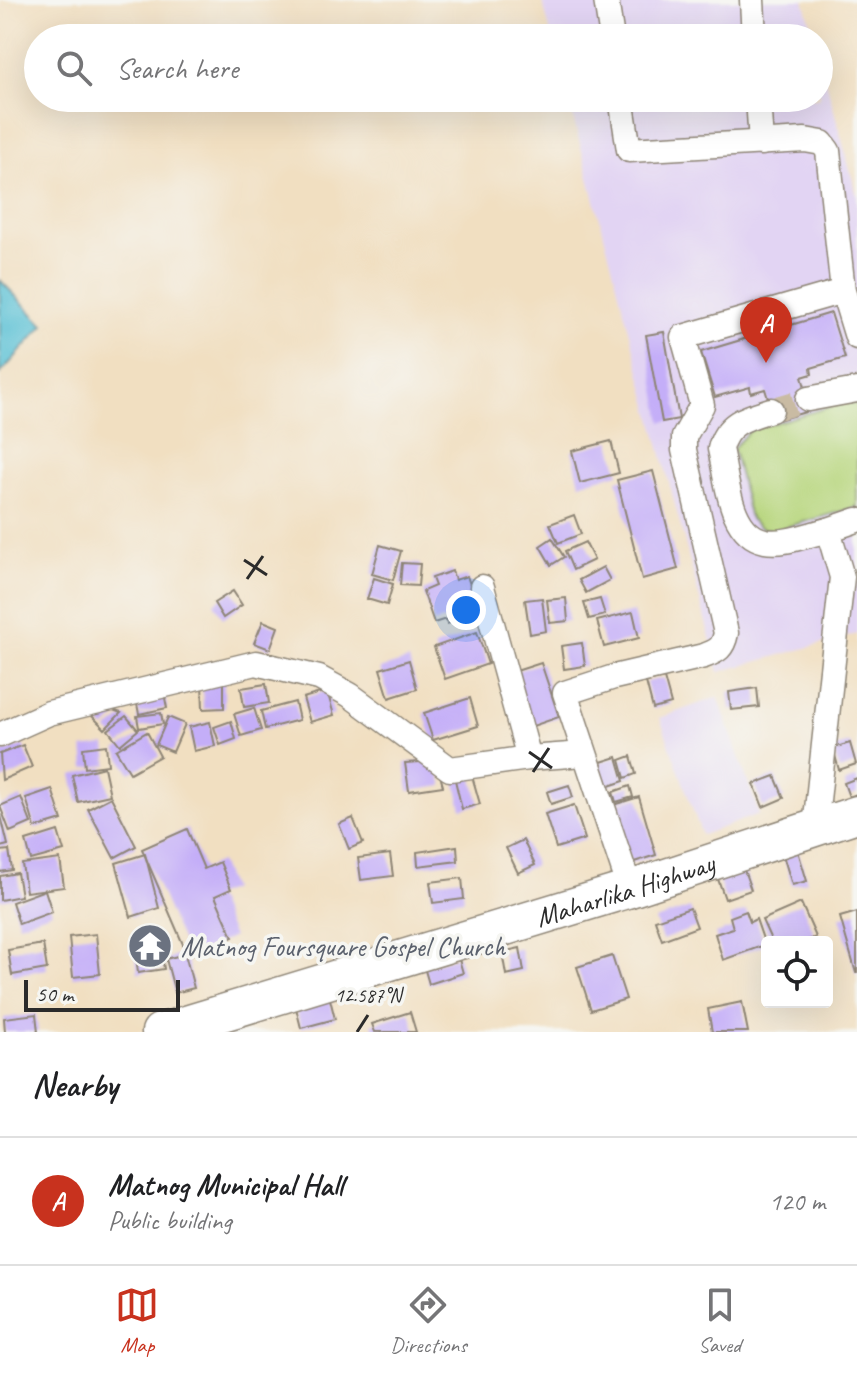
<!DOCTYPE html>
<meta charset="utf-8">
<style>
:root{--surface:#fff;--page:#f2f2f2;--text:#202124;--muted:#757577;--line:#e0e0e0;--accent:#c8321e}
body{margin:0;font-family:Caveat,sans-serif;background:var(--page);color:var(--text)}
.controls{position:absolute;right:24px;bottom:24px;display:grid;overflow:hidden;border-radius:8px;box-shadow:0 8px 32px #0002}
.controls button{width:72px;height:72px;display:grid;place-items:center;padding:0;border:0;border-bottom:2px solid var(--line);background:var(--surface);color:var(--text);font:40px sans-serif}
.scale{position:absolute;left:24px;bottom:20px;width:156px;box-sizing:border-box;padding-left:8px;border:4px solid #2b2b2b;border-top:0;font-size:22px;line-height:28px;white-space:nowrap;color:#2b2b2b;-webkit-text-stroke:6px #f6f6f2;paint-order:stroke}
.you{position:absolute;left:466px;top:610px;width:28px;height:28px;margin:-20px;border:6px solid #fff;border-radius:50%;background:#1a73e8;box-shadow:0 0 0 12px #1a73e833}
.badge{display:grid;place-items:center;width:52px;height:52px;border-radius:50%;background:var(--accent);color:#fff;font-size:26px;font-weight:700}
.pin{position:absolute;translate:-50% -66px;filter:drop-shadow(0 2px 4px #0008)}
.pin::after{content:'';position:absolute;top:42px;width:28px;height:24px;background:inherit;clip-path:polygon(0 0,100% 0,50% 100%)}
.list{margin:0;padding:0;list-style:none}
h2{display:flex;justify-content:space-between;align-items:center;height:104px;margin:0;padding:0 32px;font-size:34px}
h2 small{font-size:26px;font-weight:400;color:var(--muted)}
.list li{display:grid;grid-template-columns:52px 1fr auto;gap:24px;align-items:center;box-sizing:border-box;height:128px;padding:0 32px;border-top:2px solid var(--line)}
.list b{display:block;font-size:30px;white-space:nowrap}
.list p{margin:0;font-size:26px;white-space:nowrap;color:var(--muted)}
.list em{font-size:26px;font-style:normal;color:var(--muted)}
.icon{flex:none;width:44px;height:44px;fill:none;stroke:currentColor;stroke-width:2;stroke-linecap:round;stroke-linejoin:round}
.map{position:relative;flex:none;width:857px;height:1032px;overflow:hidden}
.search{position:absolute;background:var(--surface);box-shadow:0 8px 32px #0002;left:24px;right:24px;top:24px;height:88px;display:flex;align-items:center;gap:20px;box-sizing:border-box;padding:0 28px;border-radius:44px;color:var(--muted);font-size:30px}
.sheet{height:232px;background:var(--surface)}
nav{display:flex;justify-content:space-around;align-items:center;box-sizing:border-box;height:112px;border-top:2px solid var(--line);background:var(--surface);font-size:22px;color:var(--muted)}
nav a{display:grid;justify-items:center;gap:4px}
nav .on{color:var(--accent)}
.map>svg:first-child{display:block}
.built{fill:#e2d4f3}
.green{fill:#b7d67d;stroke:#718054;stroke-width:2}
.water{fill:#58c0d4;stroke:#427680;stroke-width:2}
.building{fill:#c4aef8}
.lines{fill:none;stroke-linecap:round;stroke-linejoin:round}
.minor-tunnel{stroke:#c9bba3;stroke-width:24;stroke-dasharray:24 12;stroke-linecap:butt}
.minor-casing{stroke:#8e8576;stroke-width:27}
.highway-casing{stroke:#8e8576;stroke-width:39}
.minor{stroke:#fff;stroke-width:24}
.highway{stroke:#fff;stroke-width:36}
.ticks{fill:none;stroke:#2b2b2b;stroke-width:3}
.labels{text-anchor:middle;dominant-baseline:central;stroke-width:7;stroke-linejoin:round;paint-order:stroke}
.street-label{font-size:28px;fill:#2b2b2b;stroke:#f6f6f2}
.worship-label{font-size:28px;fill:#5b616d;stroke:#f6f6f2;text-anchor:start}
.ticks-label{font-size:20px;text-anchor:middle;fill:#2b2b2b;stroke:#f6f6f2;stroke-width:7;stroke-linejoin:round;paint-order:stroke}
</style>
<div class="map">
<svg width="857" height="1032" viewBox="0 0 857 1032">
<rect width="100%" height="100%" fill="#f6f6f2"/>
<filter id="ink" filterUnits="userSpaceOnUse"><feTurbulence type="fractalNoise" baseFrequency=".0125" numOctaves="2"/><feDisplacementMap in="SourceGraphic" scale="16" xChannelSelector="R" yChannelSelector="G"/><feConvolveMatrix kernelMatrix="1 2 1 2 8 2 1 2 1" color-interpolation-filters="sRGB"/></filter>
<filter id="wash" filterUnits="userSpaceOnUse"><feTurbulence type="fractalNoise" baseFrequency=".006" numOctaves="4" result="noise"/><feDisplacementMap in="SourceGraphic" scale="32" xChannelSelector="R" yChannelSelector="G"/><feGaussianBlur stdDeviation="1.8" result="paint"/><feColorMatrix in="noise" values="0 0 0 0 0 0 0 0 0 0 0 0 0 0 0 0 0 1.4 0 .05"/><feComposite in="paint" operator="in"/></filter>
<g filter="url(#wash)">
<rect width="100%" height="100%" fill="#f1dfc1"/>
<g class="built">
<polygon points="542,0 804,0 815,38 552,38"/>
<polygon points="819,55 857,196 857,634 719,672 568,98 819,98"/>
<polygon points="718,697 759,814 702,835 660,718"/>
</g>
<polygon class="green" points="846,402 857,404 857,507 775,530 761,528 750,519 733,448 750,430"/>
<polygon class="water" points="0,280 44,325 0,374"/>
<g id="blocks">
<g class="building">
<polygon points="831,313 845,358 811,368 812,374 802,377 812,410 775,421 765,389 751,393 750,387 715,397 701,352"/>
<polygon points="664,332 679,419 662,422 646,335"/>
<polygon points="611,441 619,473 580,483 572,451"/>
<polygon points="653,471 678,569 642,579 617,480"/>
<polygon points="574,515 581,534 558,543 550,524"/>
<polygon points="552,538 564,557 551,565 540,546"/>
<polygon points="585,542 594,560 573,570 565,551"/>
<polygon points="380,545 401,551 393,580 372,574"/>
<polygon points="402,563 420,564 418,586 400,585"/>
<polygon points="603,567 610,580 586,593 579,580"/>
<polygon points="452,571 455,580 467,576 478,608 465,613 466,618 447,624 446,619 434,623 423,591 435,586 432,578"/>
<polygon points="374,578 393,584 387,605 367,599"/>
<polygon points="233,591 242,605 223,618 214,603"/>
<polygon points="542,598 546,631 530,634 525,600"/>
<polygon points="566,598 568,621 550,623 547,600"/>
<polygon points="600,599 605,615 589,619 584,603"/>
<polygon points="633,612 639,638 604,647 597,621"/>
<polygon points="263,621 278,627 270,649 254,643"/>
<polygon points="477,632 488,664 445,679 434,647"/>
<polygon points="582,643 585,666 564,669 561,646"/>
<polygon points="409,660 417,689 389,698 380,669"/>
<polygon points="541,663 559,717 527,728 510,673"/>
<polygon points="664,678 671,704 653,709 646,682"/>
<polygon points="224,682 224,708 203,709 202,683"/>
<polygon points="266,684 269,703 244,707 241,688"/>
<polygon points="757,688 759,707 731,710 729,692"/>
<polygon points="327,691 334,715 310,722 303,698"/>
<polygon points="164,693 167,708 139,714 136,699"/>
<polygon points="470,698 478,726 433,740 424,713"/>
<polygon points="295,702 299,720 265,729 261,711"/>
<polygon points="102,706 121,713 105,729 86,710"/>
<polygon points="254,708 261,730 241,736 234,714"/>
<polygon points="161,713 163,724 139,728 137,716"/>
<polygon points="126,716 138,730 120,745 108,730"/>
<polygon points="168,717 185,724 173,752 156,745"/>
<polygon points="231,721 236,739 220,745 214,727"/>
<polygon points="210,722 215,746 194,751 189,727"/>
<polygon points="147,732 160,756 130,773 116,750"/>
<polygon points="850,743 856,764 839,770 833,748"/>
<polygon points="23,745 32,767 2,780 0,754"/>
<polygon points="106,745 108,765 85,768 83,748"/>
<polygon points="631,756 636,774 625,778 620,760"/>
<polygon points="617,757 624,781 606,787 598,763"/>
<polygon points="436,761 443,786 409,791 405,763"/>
<polygon points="104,767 110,795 78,802 72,775"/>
<polygon points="472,776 480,804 462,809 455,780"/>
<polygon points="775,776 784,798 763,807 754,784"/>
<polygon points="857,778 857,794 849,797 844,783"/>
<polygon points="569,785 573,797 551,804 547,792"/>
<polygon points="630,786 633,797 616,802 613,792"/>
<polygon points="52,789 62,820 35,828 26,798"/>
<polygon points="21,797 31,823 10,832 0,806"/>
<polygon points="111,797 136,846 114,858 88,809"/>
<polygon points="639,797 656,855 631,863 613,805"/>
<polygon points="574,805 585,839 556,848 545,814"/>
<polygon points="1,816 8,845 0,847 0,817"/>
<polygon points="353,818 363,843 349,849 339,824"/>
<polygon points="187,829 204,869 220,862 231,889 215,896 233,937 188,956 142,849"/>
<polygon points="58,831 64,851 31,860 26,841"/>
<polygon points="523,840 535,865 518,873 506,848"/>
<polygon points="457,846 458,861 418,866 417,852"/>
<polygon points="9,850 12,870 0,872 0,851"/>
<polygon points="798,851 807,881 792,885 783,855"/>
<polygon points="145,854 159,908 131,917 116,863"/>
<polygon points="390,854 393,876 361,880 358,858"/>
<polygon points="60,859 64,887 26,892 22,864"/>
<polygon points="744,870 751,890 725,899 718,879"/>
<polygon points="17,873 21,896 0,900 0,876"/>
<polygon points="462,878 464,899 433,903 430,882"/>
<polygon points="45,890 52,912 19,924 12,902"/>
<polygon points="801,903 816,937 804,942 772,942 762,920"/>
<polygon points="690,908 697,927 662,940 655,920"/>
<polygon points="746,911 750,922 756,919 765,945 723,960 715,934 733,928 730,917"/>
<polygon points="857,912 857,973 856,973 840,917"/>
<polygon points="96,934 100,974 73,977 69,937"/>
<polygon points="159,935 164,969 138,973 134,938"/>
<polygon points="43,944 47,969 12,975 8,950"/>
<polygon points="520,948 524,971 506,975 502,952"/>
<polygon points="185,954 194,988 175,993 166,959"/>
<polygon points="458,956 463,973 429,984 424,967"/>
<polygon points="612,956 626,999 591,1010 577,967"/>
<polygon points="330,999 335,1019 301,1028 296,1008"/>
<polygon points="742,1002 748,1032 712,1032 708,1009"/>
<polygon points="410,1012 416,1032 375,1032 372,1024"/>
<polygon points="36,1014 38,1032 5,1032 4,1018"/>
</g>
</g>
</g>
<g filter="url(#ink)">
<use href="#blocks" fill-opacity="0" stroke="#8e8576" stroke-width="2"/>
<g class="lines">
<polyline class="minor-tunnel" points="771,410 808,399"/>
<g class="minor-casing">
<g id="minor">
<polyline points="606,0 612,38"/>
<polyline points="752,0 754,38"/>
<polyline points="621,98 629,150 805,140 822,143 828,151 843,291"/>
<polyline points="758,98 761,143"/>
<polyline points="808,399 857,390"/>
<path d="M771,410C748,417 726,422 720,449C727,478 729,534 765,541C783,545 810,534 828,530"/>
<polyline points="482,587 529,758 584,754"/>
<polyline points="0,735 49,713 256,663 319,678 350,695 450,769 529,758"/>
<polyline points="815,828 842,577 828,530 857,520"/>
<path d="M630,889L565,693L614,677L704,656C718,651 723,648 726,633L684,450V437L702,405L683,337L843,291L857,337"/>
</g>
</g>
<g class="highway-casing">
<g id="highway">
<path id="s1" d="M160,1032L630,889L857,814"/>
</g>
</g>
<use href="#minor" class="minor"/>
<use href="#highway" class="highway"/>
</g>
</g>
<path class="ticks" d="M244,560L267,575M247,579L263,556M529,752L552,768M533,772L549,748M357,1032L368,1015"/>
<defs>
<g id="temple-disc" transform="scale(2.3)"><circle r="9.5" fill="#6b7280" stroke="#f6f6f2"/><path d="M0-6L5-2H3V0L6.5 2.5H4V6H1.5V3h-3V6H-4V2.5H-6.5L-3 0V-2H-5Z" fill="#fff"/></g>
</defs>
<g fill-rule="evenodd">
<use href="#temple-disc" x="150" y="946"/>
</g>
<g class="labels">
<g class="street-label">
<text stroke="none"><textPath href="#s1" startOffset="486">Maharlika Highway</textPath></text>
</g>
<g class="worship-label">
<text x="181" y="946">Matnog Foursquare Gospel Church</text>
</g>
</g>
<g class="ticks-label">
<text x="368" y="1002">12.587°N</text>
</g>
</svg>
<div class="controls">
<button><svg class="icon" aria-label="locate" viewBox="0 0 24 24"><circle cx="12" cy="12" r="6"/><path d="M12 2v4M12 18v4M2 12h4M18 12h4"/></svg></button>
</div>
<div class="scale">50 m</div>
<div class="you"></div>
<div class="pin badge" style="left:766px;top:363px">A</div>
<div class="search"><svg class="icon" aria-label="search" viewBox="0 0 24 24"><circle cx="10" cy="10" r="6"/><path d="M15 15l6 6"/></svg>Search here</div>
</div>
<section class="sheet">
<h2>Nearby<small></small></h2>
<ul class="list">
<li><span class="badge">A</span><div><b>Matnog Municipal Hall</b><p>Public building</p></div><em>120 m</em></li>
</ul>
</section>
<nav>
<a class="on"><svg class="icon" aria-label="map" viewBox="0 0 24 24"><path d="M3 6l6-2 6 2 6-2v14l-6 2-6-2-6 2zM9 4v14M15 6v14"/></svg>Map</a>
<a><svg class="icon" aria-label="directions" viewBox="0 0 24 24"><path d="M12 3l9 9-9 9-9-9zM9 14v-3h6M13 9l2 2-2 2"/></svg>Directions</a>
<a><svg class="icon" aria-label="saved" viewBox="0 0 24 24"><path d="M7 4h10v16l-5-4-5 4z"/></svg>Saved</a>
</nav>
